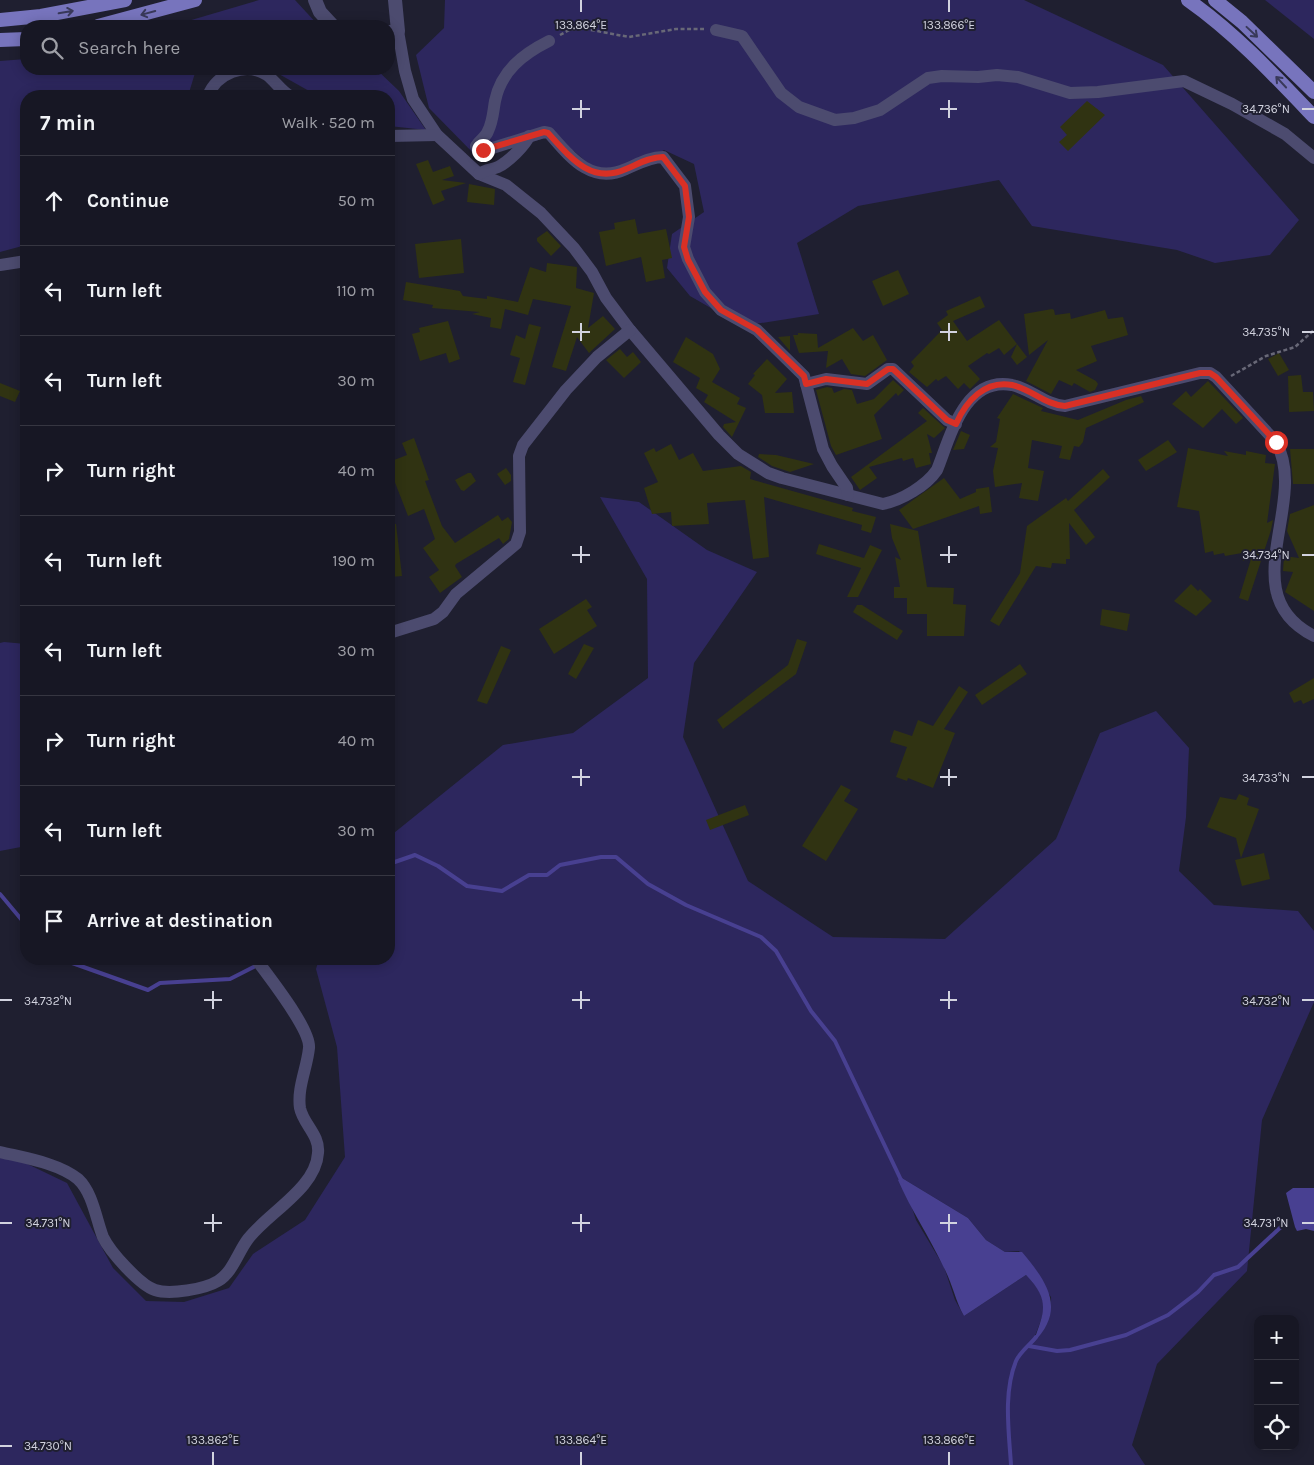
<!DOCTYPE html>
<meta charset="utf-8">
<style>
:root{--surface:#171724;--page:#242431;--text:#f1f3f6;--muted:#9e9fa6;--line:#363641}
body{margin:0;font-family:Karla,sans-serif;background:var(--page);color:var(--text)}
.controls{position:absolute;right:15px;bottom:15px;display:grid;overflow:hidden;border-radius:10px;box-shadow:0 2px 12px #0003}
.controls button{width:45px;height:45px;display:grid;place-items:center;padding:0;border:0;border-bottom:1px solid var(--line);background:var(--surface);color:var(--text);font:25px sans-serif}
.stop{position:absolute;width:15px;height:15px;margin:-11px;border:4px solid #d93025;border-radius:50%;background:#fff}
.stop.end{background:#d93025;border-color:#fff;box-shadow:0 1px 5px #0008}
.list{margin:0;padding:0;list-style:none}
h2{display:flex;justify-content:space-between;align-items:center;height:65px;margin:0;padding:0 20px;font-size:21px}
h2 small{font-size:16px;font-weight:400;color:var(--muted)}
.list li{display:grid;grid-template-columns:32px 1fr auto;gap:15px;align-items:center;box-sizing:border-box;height:90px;padding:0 20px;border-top:1px solid var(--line)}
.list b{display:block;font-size:19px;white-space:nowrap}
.list em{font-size:16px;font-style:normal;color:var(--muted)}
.icon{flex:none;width:28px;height:28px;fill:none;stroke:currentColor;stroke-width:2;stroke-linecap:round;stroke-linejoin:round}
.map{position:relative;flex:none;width:1314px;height:1465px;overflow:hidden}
.search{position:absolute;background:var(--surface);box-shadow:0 2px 12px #0003;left:20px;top:20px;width:375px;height:55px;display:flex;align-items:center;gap:12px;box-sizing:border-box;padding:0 18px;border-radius:20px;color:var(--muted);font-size:19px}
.panel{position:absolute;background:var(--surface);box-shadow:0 2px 12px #0003;left:20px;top:90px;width:375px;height:875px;border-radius:20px}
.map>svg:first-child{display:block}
.green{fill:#2d275e;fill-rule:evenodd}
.water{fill:#484091}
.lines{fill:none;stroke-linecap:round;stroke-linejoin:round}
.stream{stroke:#484091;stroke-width:4}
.building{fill:#303312}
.path{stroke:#686877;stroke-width:2.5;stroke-dasharray:4 2.5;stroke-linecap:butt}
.minor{stroke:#4c4b6f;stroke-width:12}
.tertiary{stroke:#4c4b6f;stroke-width:14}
.primary{stroke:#7774bd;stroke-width:14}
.oneway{stroke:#39395a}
.route{stroke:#d93025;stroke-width:6}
.ticks{fill:none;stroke:#d2d3df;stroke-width:2}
.ticks-label{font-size:12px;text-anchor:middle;fill:#d2d3df;stroke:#1f1f30;stroke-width:4;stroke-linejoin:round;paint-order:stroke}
</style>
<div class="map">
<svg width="1314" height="1465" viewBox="0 0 1314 1465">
<rect width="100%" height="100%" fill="#1f1f30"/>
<g class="green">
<polygon points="259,0 295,0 319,26 171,26"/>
<polygon points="445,0 1024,0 1163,65 1299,220 1270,255 1215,263 1177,250 1032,226 999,180 858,206 797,243 819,314 742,326 690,296 667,268 672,234 704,212 694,164 664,150 626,170 593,168 574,151 549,137 477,157 429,108 416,55 444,28"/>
<polygon points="1265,0 1314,0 1314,39"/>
<polygon points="26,59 26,69 204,69 195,73 188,96 26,96 26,245 0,252 0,61"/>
<polygon points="270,69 376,69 399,91 426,130 389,126 389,96 318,96"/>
<path d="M600,497L639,502L707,550L757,572L694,663L683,737L748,881L833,937L945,939L1056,839L1100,733L1156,711L1189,748L1186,817L1179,871L1214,905L1298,911L1314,931V1002L1262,1120L1247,1271L1157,1364L1132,1445L1145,1465H0V1156L17,1159L67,1183L113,1268L146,1301L184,1302L229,1288L253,1254L305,1220L345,1157L337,1047L316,969L319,959H389V837L503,745L573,733L648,678L647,579ZM902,1178L968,1218L986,1240L1005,1252L1019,1251L1051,1297C1052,1313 1045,1330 1033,1341C1045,1310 1051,1300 1026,1275L964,1316L955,1300L944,1267L916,1220Z"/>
<polygon points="4,642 26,644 26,846 0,851 0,643"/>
</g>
<g class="water">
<path d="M902,1178L968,1218L986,1240L1005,1252H1022C1047,1282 1067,1309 1033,1343C1044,1312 1051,1301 1026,1275L964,1316C955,1300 952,1282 943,1266C929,1236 911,1210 898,1180Z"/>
<polygon points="1293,1188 1314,1188 1314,1231 1306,1229 1297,1231 1295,1227 1286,1193"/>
</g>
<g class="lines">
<g class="stream">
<polyline points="389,864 415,855 438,866 467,886 502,891 529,875 547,875 560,865 601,857 616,857 648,884 686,905 761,937 776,951 811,1011 835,1041 902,1182"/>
<polyline points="0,894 26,925"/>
<polyline points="61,959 148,990 160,983 230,979 269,959"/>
<polyline points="1029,1346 1057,1351 1070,1350 1126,1335 1168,1315 1198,1292 1214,1275 1238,1267 1282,1226"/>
<path d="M1011,1465C1009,1432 1003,1393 1016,1361C1020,1352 1030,1345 1036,1337"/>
</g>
</g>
<g class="building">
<polygon points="1087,101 1105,115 1068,151 1059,142 1067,135 1060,127"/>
<polygon points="428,160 433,172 450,166 454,176 442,180 466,183 441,191 445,200 433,205 416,164"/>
<polygon points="469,184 495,189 494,205 467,202"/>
<polygon points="635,219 638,234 666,229 672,258 662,260 665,278 646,282 641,257 606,266 599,232 615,229 614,223"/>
<polygon points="547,231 561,246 551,256 537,241 537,238"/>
<polygon points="461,239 464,273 419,278 415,244"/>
<polygon points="547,263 577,267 576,288 594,293 588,328 603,316 615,329 589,353 577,337 566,371 552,367 571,306 533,299 528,315 505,309 501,329 490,327 491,318 472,314 480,312 432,308 433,305 403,300 406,282 460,291 463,296 487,299 487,296 518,302 530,267 546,272"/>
<polygon points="898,270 909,294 883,306 872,281"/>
<polygon points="980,296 985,307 953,321 967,341 999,320 1017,344 1004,355 999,348 989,354 987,353 968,366 980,379 970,389 964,383 958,389 946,376 938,381 936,379 927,387 909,372 914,366 911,362 942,330 937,323 948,315 946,311"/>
<polygon points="1052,309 1054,310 1055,315 1070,313 1071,319 1105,310 1108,319 1123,317 1128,335 1091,346 1097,361 1076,370 1096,381 1098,384 1095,390 1090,392 1074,383 1072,386 1059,380 1051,394 1026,381 1048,340 1029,355 1024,314"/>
<polygon points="448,321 460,359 449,363 446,353 420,361 412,334 420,332 419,328"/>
<polygon points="529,324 541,327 525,385 513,382 520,358 510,355 516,335 525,339"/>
<polygon points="853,328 863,341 873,335 887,360 865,376 851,374 842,359 826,368 828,351 799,353 793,335 798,335 798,333 817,334 818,348"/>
<polygon points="790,336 790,351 778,337"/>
<polygon points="686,337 713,354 720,369 712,382 740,398 737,404 746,408 732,437 723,427 724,424 736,422 704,402 708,395 696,388 700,378 673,362"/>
<polygon points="1017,344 1027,357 1017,365 1011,357"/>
<polygon points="620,349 627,357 633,352 641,362 624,378 606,360"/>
<polygon points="1279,353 1289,370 1278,376 1268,359"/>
<polygon points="767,359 787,379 775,393 792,392 794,413 765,413 762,395 748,384 755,375 753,374"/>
<polygon points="1301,375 1303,392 1313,392 1314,411 1289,412 1288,376"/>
<polygon points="893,380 904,390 898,396 896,393 874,415 882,439 836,455 831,446 816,390 827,387 832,388 834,393 844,389 852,390 857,404 874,399"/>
<polygon points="1208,381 1243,418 1236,424 1222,409 1203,428 1172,404 1186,391 1191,397"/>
<polygon points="0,383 20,391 15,402 0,396"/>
<polygon points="1013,394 1043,408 1041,411 1078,420 1126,400 1141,396 1144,402 1086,428 1083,442 1079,447 1074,446 1070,460 1059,458 1062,446 1032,440 1028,468 1044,471 1038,501 1019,498 1022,483 995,487 993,471 998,448 990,447 996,442 1000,419 997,418"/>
<polygon points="923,408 945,428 934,438 927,434 932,453 929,453 931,464 916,468 913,458 903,461 902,458 869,467 877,478 860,490 851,477 927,421 918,413"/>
<polygon points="961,431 970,435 964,449 953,450"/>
<polygon points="414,438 429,480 425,481 442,526 455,543 498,515 502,521 508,517 512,522 509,539 503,544 499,538 456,564 455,566 462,577 440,593 429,577 439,570 423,548 435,539 424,509 408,516 389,467 389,462 407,455 402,443"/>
<polygon points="1168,440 1177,452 1146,471 1138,460"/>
<polygon points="671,444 679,460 693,453 703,471 741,466 751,472 750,479 853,508 852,511 876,517 871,533 861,530 862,525 764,497 769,557 753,559 745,500 707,503 709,524 672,526 671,512 652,514 644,488 658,482 644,453 654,448 656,452"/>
<polygon points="1188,448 1228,456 1224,451 1246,455 1246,451 1266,455 1265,463 1275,464 1267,523 1273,520 1271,530 1248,601 1239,598 1251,559 1243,561 1242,553 1225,556 1224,553 1214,555 1213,551 1205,553 1199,511 1177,507"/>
<polygon points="1290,449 1314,449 1314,484 1293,484"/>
<polygon points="759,454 776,455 814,464 790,472 772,466 758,457"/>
<polygon points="506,468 511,475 511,481 505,485 497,474"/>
<polygon points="1103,469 1110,477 1074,510 1095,537 1086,545 1069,523 1070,559 1066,559 1066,564 1052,563 1051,568 1036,566 999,626 990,621 1020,573 1027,526 1066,498 1068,501"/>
<polygon points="468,473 471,473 476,481 464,491 461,490 455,480"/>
<polygon points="944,478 960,499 976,492 976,489 989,487 992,512 980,514 979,506 913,529 899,510"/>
<polygon points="1314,505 1314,611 1285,592 1293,572 1283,571 1284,556 1299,558 1287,531 1290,514"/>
<polygon points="389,524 396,524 402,576 391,577"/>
<polygon points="890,524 918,531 927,587 954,588 953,604 966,605 964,636 927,636 927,614 907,614 907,598 894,598 894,587 900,587 895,557 901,560 892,538"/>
<polygon points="819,544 864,558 870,545 882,550 858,597 847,597 861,568 816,554"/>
<polygon points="1191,584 1198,591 1200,589 1212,601 1196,616 1174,601"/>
<polygon points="586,599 592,607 587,610 597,626 554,654 539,629"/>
<polygon points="857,605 862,605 903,631 897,640 853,612"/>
<polygon points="1102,609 1130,614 1127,631 1100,625"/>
<polygon points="797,639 807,642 796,674 723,729 717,720 788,665"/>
<polygon points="584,644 594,648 576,679 568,674"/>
<polygon points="501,646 511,650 487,704 477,701"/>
<polygon points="1020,664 1027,674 982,705 975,695"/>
<polygon points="1314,678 1314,699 1303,704 1301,700 1294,703 1289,693"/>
<polygon points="959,686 968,692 944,729 955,733 933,788 908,778 907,781 896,777 907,747 890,742 894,730 912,736 918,720 933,726"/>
<polygon points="841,785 851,790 844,801 858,809 826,861 802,846"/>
<polygon points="1239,794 1249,798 1247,805 1259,809 1241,858 1236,838 1207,827 1220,797 1236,800"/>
<polygon points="745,805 749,815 710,830 706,820"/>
<polygon points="1264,853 1270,879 1242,886 1235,860"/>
</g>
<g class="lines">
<g class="path">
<polyline points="560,35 571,29 586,29 629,37 676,29 704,29"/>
<polyline points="1231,376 1266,356 1295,347 1314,330"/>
</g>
<g class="minor">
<polyline points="716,30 742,36 781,93 799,107 835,120 854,118 880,110 928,78 942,76 978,77 997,75 1018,77 1070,93 1098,92 1184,81 1232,104 1285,134 1314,158"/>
<path d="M398,31L405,71L413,99L437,135L479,174L506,185L541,213L574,248L592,272L606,298L630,330L719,435L738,454L768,473L782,478L883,504C902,500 926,486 937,470C950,438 964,376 1012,385C1031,389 1046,405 1065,406L1200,373H1210L1216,377L1276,442C1310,503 1231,594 1314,636"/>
<path d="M549,41C523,54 501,71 495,101C493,112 493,121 488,131C486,137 480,140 476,146L477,149L483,151L544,132L549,133C570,157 591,185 626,169C638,164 650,157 663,157L685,186L689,217L684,247L688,259L705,292L721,310L757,330L804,376L823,449L832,466L847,488L848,495"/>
<path d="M208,96C216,74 245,61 267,75C275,81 281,91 290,96"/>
<polyline points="389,136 437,135"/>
<path d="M479,174C486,169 491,170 498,167C508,162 525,146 529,136"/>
<polyline points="0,265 26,261"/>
<polyline points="806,384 826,379 867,384 888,369 893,369 947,420 956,424"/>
<polyline points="389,633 434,619 443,612 456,594 516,544 520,532 519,456 523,445 566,390 597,357 630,330"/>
<path d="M0,1152C25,1158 58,1163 78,1179C93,1193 96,1219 103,1237C110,1252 140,1285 155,1290C170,1295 205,1289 218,1281C233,1272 238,1252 248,1239C269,1212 316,1188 318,1153C320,1135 303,1124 300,1108C297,1088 307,1068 309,1048C311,1029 268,976 256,959"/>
</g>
<g class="tertiary">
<polyline points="315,0 320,12 333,26"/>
<polyline points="389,32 398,31 395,0"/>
</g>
<g class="primary">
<path d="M1188,0C1235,33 1275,76 1314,117"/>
<polyline points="1215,0 1242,22 1314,92"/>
<polyline points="0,20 41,16 125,0"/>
<polyline points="98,26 195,0"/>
<polyline points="0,40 26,39"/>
</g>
</g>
<defs><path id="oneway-shaft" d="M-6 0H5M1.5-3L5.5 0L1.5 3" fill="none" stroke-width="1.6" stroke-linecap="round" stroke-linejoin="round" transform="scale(1.25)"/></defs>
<g class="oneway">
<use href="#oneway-shaft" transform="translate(66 12) rotate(-10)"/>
<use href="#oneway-shaft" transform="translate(148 13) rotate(165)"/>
<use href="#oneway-shaft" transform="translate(1252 32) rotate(43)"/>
<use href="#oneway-shaft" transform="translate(1281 82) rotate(-133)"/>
</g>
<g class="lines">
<path class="route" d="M483,150L544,132L548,133C570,157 591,185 626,169C638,164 650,157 663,157L685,186L689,217L684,247L688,260L705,292L721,310L757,330L804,376L806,384L826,379L867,384L888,369H893L947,420L956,424C966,401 985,380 1012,385C1031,389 1046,405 1065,406L1200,373H1210L1216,377L1276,442"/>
</g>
<path class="ticks" d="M581,0V12M949,0V12M581,100V118M949,100V118M572,109H590M940,109H957M1302,109H1314M581,323V341M949,323V341M572,332H590M940,332H957M1302,332H1314M581,546V563M949,546V563M572,555H590M940,555H957M1302,555H1314M581,769V786M949,769V786M572,777H590M940,777H957M1302,777H1314M213,991V1009M581,991V1009M949,991V1009M0,1000H12M204,1000H222M572,1000H590M940,1000H957M1302,1000H1314M213,1214V1232M581,1214V1232M949,1214V1232M0,1223H12M204,1223H222M572,1223H590M940,1223H957M1302,1223H1314M0,1446H12M213,1452V1465M581,1452V1465M949,1452V1465"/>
<g class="ticks-label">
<text x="581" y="29">133.864°E</text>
<text x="949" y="29">133.866°E</text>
<text x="1266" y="113">34.736°N</text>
<text x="1266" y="336">34.735°N</text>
<text x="1266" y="559">34.734°N</text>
<text x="1266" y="782">34.733°N</text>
<text x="48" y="1005">34.732°N</text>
<text x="1266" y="1005">34.732°N</text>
<text x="48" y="1227">34.731°N</text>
<text x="1266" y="1227">34.731°N</text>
<text x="213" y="1444">133.862°E</text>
<text x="581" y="1444">133.864°E</text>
<text x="949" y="1444">133.866°E</text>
<text x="48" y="1450">34.730°N</text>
</g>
</svg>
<div class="controls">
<button>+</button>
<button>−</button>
<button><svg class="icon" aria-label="locate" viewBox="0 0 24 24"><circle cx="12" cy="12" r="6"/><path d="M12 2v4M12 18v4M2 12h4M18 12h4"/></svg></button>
</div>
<div class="stop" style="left:1276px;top:442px"></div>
<div class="stop end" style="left:483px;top:150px"></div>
<div class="search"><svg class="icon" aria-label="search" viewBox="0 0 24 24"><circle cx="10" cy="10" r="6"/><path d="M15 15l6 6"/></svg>Search here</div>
<section class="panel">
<h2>7 min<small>Walk · 520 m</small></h2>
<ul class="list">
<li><svg class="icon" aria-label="ahead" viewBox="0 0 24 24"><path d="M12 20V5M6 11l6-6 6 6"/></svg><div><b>Continue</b></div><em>50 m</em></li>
<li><svg class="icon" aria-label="left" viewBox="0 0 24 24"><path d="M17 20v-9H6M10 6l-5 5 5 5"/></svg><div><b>Turn left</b></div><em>110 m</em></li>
<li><svg class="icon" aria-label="left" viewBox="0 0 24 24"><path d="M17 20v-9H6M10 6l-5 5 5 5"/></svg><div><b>Turn left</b></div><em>30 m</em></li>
<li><svg class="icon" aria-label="right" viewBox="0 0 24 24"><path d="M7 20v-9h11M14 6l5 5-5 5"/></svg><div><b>Turn right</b></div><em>40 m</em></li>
<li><svg class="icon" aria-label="left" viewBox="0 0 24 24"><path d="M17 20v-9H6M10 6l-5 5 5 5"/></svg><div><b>Turn left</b></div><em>190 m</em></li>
<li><svg class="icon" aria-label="left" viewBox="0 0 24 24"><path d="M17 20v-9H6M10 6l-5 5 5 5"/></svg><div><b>Turn left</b></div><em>30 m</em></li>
<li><svg class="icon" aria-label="right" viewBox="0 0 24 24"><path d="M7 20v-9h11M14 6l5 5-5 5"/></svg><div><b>Turn right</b></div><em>40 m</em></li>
<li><svg class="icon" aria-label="left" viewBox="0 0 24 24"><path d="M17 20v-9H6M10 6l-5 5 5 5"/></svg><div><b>Turn left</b></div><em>30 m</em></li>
<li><svg class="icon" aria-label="arrive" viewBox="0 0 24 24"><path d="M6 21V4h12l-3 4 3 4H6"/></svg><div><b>Arrive at destination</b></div></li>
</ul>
</section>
</div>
